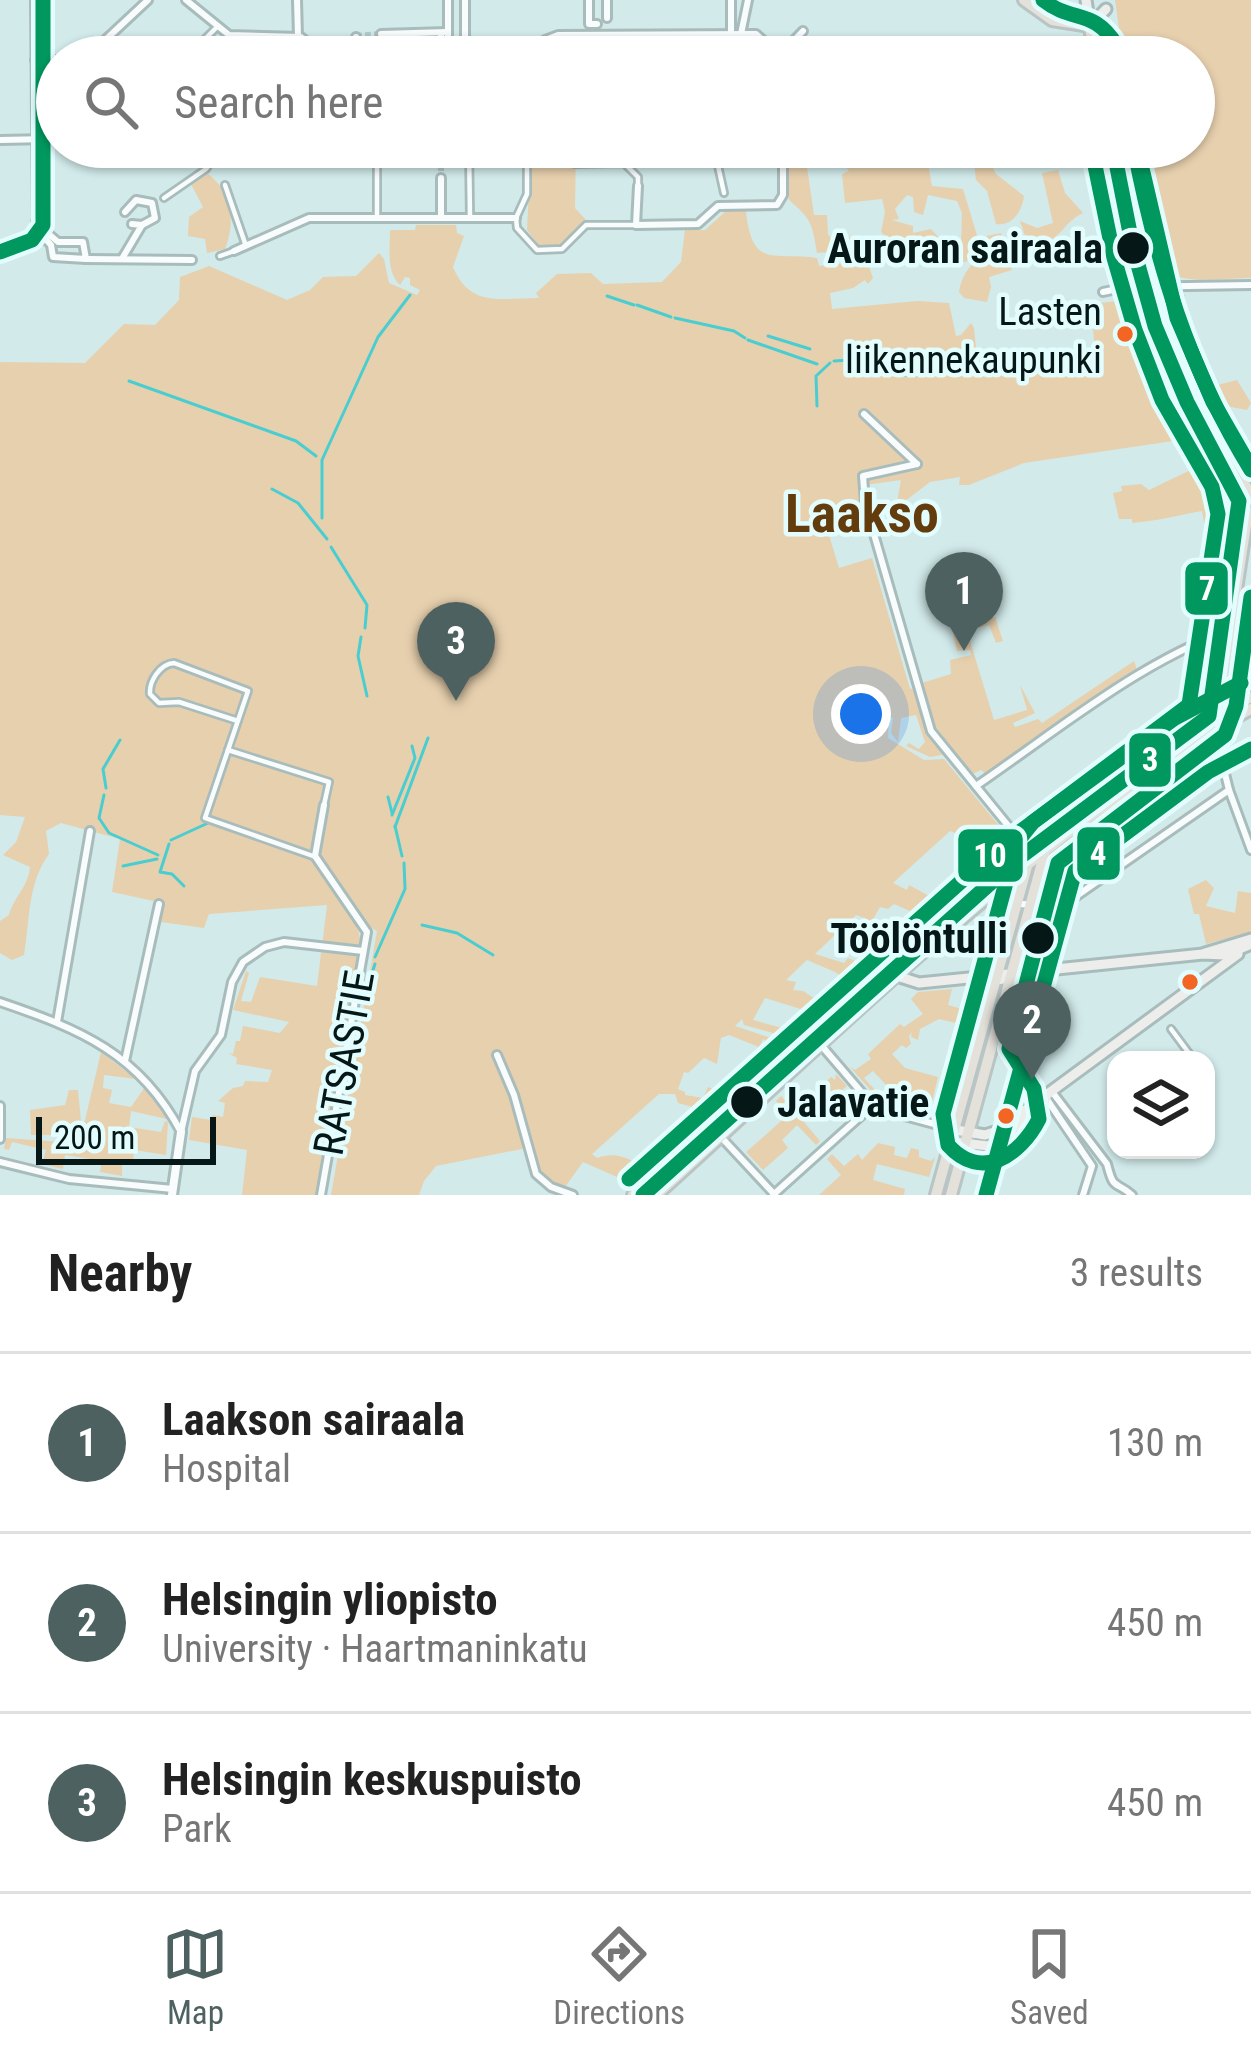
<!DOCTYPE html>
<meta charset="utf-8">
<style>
:root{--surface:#fff;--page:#f6f6f6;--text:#222;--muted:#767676;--line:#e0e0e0;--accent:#4d6161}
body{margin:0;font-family:"Roboto Condensed",sans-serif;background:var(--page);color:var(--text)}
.controls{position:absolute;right:36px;bottom:36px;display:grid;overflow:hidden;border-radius:24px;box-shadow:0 3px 9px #0004}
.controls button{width:108px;height:108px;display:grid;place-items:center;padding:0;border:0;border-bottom:3px solid var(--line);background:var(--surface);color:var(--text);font:60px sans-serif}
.scale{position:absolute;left:36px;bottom:30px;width:180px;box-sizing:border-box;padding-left:12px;border:6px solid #061717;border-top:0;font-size:33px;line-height:42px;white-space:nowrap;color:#061717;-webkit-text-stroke:9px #e3fdfe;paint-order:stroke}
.you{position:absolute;left:861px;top:714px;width:42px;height:42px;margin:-30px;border:9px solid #fff;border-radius:50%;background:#1a73e8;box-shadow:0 0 0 18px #1a73e833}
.badge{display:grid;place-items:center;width:78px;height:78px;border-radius:50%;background:var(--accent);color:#fff;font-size:39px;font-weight:700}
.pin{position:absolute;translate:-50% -99px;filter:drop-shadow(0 3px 6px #0008)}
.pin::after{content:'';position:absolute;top:63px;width:42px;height:36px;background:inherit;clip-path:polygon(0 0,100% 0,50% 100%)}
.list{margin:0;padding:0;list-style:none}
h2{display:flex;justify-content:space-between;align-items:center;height:156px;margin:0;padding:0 48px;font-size:51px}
h2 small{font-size:39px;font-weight:400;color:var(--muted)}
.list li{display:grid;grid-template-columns:78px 1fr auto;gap:36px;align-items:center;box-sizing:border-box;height:180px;padding:0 48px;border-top:3px solid var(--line)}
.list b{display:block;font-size:45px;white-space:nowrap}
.list p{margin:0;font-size:39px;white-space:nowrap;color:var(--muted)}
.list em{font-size:39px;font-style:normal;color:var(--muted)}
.icon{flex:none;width:66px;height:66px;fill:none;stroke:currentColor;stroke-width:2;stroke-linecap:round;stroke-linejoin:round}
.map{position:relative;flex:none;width:1251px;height:1195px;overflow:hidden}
.search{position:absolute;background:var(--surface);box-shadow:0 3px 9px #0004;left:36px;right:36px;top:36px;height:132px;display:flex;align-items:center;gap:30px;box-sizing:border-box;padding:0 42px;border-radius:66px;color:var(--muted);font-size:45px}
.sheet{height:696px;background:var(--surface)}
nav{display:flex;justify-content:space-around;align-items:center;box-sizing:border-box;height:168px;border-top:3px solid var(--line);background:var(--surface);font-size:33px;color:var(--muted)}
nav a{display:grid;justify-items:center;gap:6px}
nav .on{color:var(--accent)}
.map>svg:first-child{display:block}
.green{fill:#e7d0ae;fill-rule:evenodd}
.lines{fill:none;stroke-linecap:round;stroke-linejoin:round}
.stream{stroke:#4acdd0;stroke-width:3}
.minor-tunnel{stroke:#b3caca;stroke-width:6;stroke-dasharray:6 3;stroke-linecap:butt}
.pedestrian-casing{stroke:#a9bcbc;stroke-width:10}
.minor-casing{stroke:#a9bcbc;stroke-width:12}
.tertiary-casing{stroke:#a9bcbc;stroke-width:14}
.secondary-casing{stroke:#a9bcbc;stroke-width:15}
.primary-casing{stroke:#b9c5c5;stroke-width:16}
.pedestrian{stroke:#f8fcfc;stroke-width:4.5}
.minor{stroke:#f8fcfc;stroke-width:6}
.tertiary{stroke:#f8fcfc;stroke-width:8}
.secondary{stroke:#edeeec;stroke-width:9}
.primary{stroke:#e3e1da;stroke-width:10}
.tram-1-casing{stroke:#e3fdfe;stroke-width:24}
.tram-2-casing{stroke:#e3fdfe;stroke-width:24}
.tram-3-casing{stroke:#e3fdfe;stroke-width:24}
.tram-4-casing{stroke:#e3fdfe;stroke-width:24}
.tram-5-casing{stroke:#e3fdfe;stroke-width:24}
.tram-6-casing{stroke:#e3fdfe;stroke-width:24}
.tram-1{stroke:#00985f;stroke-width:15}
.tram-2{stroke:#00985f;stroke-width:15}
.tram-3{stroke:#00985f;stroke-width:15}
.tram-4{stroke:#00985f;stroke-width:15}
.tram-5{stroke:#00985f;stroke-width:15}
.tram-6{stroke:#00985f;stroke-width:15}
.stop-dot{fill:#061717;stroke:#e3fdfe;stroke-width:4.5}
.bus-dot{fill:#f26522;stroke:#e3fdfe;stroke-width:4.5}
.labels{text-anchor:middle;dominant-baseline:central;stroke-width:9;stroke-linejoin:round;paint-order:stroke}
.bus-label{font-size:39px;fill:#061717;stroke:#e3fdfe;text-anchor:end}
.stop-label{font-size:42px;font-weight:bold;fill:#061717;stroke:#e3fdfe;text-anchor:end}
.street-label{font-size:42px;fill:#061717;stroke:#e3fdfe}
.district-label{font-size:54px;font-weight:bold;fill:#633c0d;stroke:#e3fdfe}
.line-badge{stroke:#e3fdfe;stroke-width:4.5}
.badge-label{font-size:33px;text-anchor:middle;font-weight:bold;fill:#fff}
</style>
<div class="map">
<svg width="1251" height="1195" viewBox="0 0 1251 1195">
<rect width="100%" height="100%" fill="#d2eaea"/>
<g class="green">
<path d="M1115,0H1251V278C1225,278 1180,286 1161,268L1137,147H1194V57H1123Z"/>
<polygon points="531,147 576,151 575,208 586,220 559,247 539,246 527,230"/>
<path d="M786,147H833L836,152L846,153L849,161L861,153L871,163L874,161L866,147H925L932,186L963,189L979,242L966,262L932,263L949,258L948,249C922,234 905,258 881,232L885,212L882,199L845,203L842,174L849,171L831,151L806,160L814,215H827L828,234L832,240L855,237L856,244L863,243V249L817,253C812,222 811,219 789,200ZM907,195L913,197L914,212L923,215L928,195L957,201L962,213L961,245L941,240L931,229L913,233V226L892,220L899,219L895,209Z"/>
<path d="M982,161L990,162L996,174L1024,196C1022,211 1013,226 996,224L987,191L976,180L974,163Z"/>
<path d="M1058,170L1065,193L1083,213C1059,225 1065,240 1029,248L1020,221L1037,228L1053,223L1042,173Z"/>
<path d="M208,174C232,192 236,222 225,249L207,253L205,239L188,236L189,217L203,207L191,184Z"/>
<path d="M726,211H746C752,271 775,251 817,258L819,266L867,261L873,278L868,284L865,280L853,288L830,293L832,309L917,301L949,303L956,336L961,335L971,323L974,328L978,368L1004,371L1021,380L1067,359L1095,352L1091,304L1127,300C1145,354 1176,401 1198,453L1186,462L1173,441L1024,463L969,485H959L960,477L930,482L896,508L901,480L865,485L858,509L863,526L829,535L839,568L872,558L910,689L917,688L928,730L947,754L930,757L906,746L909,743L919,749L925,742L916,715L901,718L898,742L891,733L893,718L889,717L888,738L924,760L944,759L1010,839L998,856L986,844L950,831L893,883L907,890L909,885L944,904L928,919L894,904L888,909L880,907L872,921L856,915L847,925L879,934L883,928L907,937L893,949L879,944L881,940L875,937L872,942L860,938L861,933L853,930L850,934L839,931L815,954L844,963L848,958L872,968L854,985L835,972L807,960L786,980L796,982L793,990L803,991L829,1008L820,1015L765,998L753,1020L797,1032L794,1039L744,1025L742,1019L735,1026L789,1044L779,1052L763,1039L759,1047L729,1035L721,1038L717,1064L704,1058L688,1073L684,1072L678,1089L685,1092V1095L703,1098L708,1087L718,1091L714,1094L712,1112L678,1103L675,1094H659L592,1154L597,1158C616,1151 631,1158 647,1171L633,1184L583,1162L565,1187C542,1180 538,1167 532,1147L436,1166L424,1181L419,1195H331L377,931L356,919L361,943L317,1195H242L247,1150L189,1140L192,1117L211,1120L213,1115L223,1117L225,1103L218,1101L233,1088L243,1086L245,1081L268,1082L272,1070L236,1064L237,1058L228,1053L233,1054L236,1041H240L243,1026L280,1033L289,1022L233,1010L246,971L249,973L241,1001L251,1002L260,977L317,986L327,905L209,914L204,928L161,922L163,903L112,892L120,839L61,823L46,831L49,854C27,884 30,921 24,955L12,960L0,953V921L9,915C14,896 28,888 30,867L3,855L16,842L25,817L0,815V362L85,363L124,324L155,325L179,300L180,277L209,266L287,300L310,290L323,277L356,276L379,253L384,259L389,283L417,295L420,290L410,285V278L405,277L400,285C386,272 390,249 390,230H415L416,225H456L457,233L464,236L453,267C470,308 501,298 539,298L536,293L557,274L591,273L603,284L662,282L681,262L685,230H705Z"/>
<path d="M1001,233L1012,270L989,277L991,287L987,302L964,298L959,292C965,259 985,263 987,236Z"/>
<polygon points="1185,295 1184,302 1173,303 1206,388 1237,380 1251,403 1247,410 1231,407 1215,395 1204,396 1200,389 1168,301 1172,296"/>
<path d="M1201,465L1225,504L1220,512L1218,536L1207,537L1202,511C1180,515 1157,521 1132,523V519H1119L1113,493L1122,491L1121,486L1141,484L1149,490Z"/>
<polygon points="995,617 1003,641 996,643 989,625 967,631 994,720 1027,710 1020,685 1035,713 1013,723 1015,727 1038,719 1042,723 1134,661 1137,670 987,775 981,770 973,774 936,730 922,683 951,674 950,660 971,655 970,650 957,651 952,629"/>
<polygon points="1206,880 1214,888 1206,906 1235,913 1238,891 1251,893 1251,932 1206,944 1199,914 1194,914 1188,889"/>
<polygon points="952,989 948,1005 980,1014 976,1028 939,1019 920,1029 918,1040 911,1037 912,1032 909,1036 911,1044 906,1048 902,1045 892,1054 905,1068 938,1077 932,1102 892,1091 873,1071 864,1078 886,1102 927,1116 883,1104 850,1067 855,1070 871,1059 868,1054 900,1024 904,1027 923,1014 911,999 918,992"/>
<polygon points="101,1052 136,1079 104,1075 103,1088 112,1090 109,1103 131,1107 145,1087 167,1119 131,1111 129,1127 161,1132 165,1121 168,1122 166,1155 134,1150 133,1164 122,1163 122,1176 100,1172 102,1161 65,1155 63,1169 42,1164 46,1150 12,1142 9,1150 4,1149 6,1138 77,1143 80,1135 31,1135 30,1110 65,1105 69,1090 78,1090 82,1133"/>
<polygon points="836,1074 847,1086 804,1122 820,1141 816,1145 797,1125 782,1140 788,1148 763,1170 746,1152 788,1115 776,1101 781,1096 794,1109 811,1094 817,1097 816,1091 831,1077 835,1080"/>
<polygon points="878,1143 895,1147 894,1155 907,1158 911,1148 919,1150 919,1157 931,1161 935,1157 929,1177 877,1164 873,1180 905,1189 904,1195 819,1195 841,1175 827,1159 832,1154 844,1166 858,1154 862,1160"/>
</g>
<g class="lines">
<g class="stream">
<polyline points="607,296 634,305"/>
<polyline points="637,305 671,317"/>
<polyline points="675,318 734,331 745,338"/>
<polyline points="768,336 810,349"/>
<polyline points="748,340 817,364"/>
<polyline points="834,361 850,360"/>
<polyline points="868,366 899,375 933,375"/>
<polyline points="938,373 971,362"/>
<polyline points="129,381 296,441 316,456"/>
<polyline points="817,406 816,376 830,363"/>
<polyline points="272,489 298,503 327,539"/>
<polyline points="322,518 322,460 378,337 410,295"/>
<polyline points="331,547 367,605 365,628"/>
<polyline points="361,637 358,656 367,696"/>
<polyline points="106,788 103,769 120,740"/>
<polyline points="104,795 99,818 109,833 158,855"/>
<polyline points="388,797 392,813"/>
<polyline points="392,815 415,758 412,746"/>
<polyline points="395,826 402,856"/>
<polyline points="395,827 428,738"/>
<polyline points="171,840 208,823"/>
<polyline points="169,844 160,872 172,874 184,886"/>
<polyline points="123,866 157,859"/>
<polyline points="422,925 457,933 493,955"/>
<polyline points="375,957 405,889 404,863"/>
<polyline points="369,982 375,964"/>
</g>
<g class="minor-tunnel">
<polyline points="356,36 381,34"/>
<polyline points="441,147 441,178"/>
</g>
<g class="pedestrian-casing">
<g id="pedestrian">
<polyline points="197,57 197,47 217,27"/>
<polyline points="294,57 298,36"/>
<polyline points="377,147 377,217"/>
<polyline points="469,147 470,217"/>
<path d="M659,147C671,166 695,164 716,162"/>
<polyline points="715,152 724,193"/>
<polyline points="720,152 783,151"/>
<polyline points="469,153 527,153 527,194 516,218 517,228 537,250 562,249 586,225 636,225"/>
<polyline points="574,164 624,163 638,177 638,186"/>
<polyline points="225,185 246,246"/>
<polyline points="164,198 206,169 221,147"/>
<polyline points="220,256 234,251"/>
<path d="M238,721L179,702L159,703L150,694C149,681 160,664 174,663L248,691L228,750L329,782L324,805"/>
<polyline points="228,750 205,818 313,856"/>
<polyline points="1171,1029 1194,1060"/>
<polyline points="1206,1076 1210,1079"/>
</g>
</g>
<g class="minor-casing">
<g id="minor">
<polyline points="186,0 229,35 301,37 325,57"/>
<polyline points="297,0 298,36"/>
<polyline points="448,0 448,57"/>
<polyline points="589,0 589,24 597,24"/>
<polyline points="607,0 607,18"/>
<polyline points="731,0 731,34"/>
<polyline points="381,34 448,32"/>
<polyline points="741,34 748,0"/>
<polyline points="356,37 356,46 362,51 371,51"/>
<polyline points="780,55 803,31"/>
<polyline points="87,57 148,0"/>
<polyline points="441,57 441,34"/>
<polyline points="465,57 465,0"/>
<polyline points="528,57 545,40 558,35 756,34 781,57"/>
<polyline points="35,60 57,60"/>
<polyline points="0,140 49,139"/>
<polyline points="441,178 441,216"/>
<polyline points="638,186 636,225 698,224 718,206 777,205 783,195 783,147"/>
<polyline points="125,212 136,200 152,203 155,218 142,225"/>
<polygon points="36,229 45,231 58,242 83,242 86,259 53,257 51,245"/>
<polyline points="234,251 309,218 516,218"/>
<polyline points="123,257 142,225 132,224"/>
<polyline points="86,259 192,260"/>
<polyline points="1103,292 1126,287 1251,285"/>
<polyline points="864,414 917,464"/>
<polyline points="917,464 863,476 865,503 931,731 1024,845"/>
<polyline points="1214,729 1229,790 1251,850"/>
<path d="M976,786C1065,725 1147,655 1251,622"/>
<polyline points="1050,899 1052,877 1058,873 1076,896"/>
<path d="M1017,903C1037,908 1054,899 1075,897L1229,790"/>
<path d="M0,1002C80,1029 140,1054 181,1132"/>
<polyline points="57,1022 90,831"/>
<polyline points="821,1045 875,1108"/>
<polyline points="497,1055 514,1095 536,1174 551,1187 573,1195"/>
<polyline points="125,1061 159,904"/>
<path d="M1053,1093L1107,1164C1114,1191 1114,1180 1132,1195"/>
<polyline points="1046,1098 1092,1166 1083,1195"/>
<polyline points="0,1106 0,1139"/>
<polyline points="181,1132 195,1071 221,1035 232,982 243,962 265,947 284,942 363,951"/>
<polyline points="721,1137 775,1195"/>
<polyline points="0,1162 69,1179 173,1189"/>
<polyline points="321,1195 367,932 315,856 324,805"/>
<polyline points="773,1195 863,1114 875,1108 953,1129"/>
</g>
</g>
<g class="tertiary-casing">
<g id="tertiary">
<polyline points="24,241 36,229 38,218 36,0"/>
<polyline points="0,251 35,240 46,226 47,0"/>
<polyline points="172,1195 181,1132"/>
</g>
</g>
<g class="secondary-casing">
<g id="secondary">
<polyline points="1086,0 1090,26 1106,9"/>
<polyline points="1205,953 1251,939"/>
<polyline points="897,976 919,983 939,981 1203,954 1225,955 1251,944"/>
<polyline points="975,979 997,980 1035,973"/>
<polyline points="956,1130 985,1135 997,1131 1238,954"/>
<polyline points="953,1142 989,1146 1043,1106 1046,1098"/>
</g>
</g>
<g class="primary-casing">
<g id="primary">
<polyline points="1024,0 1052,20 1090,26 1094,57"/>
<path d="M1040,0C1059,16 1082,10 1103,24L1111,57"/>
<path d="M1109,147C1132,292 1163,398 1251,519"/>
<path d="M1121,147C1139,269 1180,393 1251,494"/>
<polyline points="1217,713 1248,512"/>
<polyline points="1205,718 1232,545 1234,499"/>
<polyline points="633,1195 1031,840 1204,719 1251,697"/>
<path d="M656,1195C806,1060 949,917 1113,800C1158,767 1201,734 1251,709"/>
<polyline points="936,1195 1028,863"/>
<polyline points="951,1195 1046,848"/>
</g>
</g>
<use href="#pedestrian" class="pedestrian"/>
<use href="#minor" class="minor"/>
<use href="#tertiary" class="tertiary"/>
<use href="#secondary" class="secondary"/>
<use href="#primary" class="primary"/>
<g class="tram-1-casing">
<polyline id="tram-1" points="643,1195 1015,861 1209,716 1239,501 1187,402 1155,326 1132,243 1113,147"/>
</g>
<g class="tram-2-casing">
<g id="tram-2">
<polyline points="1137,147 1177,318 1213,402 1251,468"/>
<path d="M1092,151L1114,258L1135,330L1162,400L1212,487L1218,514L1189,705L1033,822L1017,842L943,1114L948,1145C981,1182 1020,1156 1039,1119L1034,1089L1009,1049L1058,863L1225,735L1236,706L1251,597"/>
</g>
</g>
<g class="tram-3-casing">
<polyline id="tram-3" points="629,1179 1003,844 1175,718 1241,683"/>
</g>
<g class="tram-4-casing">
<polyline id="tram-4" points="986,1195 1075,871 1208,772 1251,749"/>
</g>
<g class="tram-5-casing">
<g id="tram-5">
<path d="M1043,0C1073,24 1093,7 1117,46"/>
<path d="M1134,147C1156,262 1189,370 1251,470"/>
</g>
</g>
<g class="tram-6-casing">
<polyline id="tram-6" points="0,252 32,240 43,225 43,0"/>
</g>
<use href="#tram-1" class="tram-1"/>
<use href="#tram-2" class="tram-2"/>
<use href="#tram-3" class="tram-3"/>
<use href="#tram-4" class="tram-4"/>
<use href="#tram-5" class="tram-5"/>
<use href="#tram-6" class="tram-6"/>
</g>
<g class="stop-dot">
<circle cx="1133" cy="248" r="18"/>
<circle cx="1038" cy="938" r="18"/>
<circle cx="747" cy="1102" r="18"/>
</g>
<g class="bus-dot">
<circle cx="1125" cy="334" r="10"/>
<circle cx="1190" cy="982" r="10"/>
<circle cx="1006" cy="1116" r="10"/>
</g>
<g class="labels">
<g class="bus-label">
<text x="1102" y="312">Lasten<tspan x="1102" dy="48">liikennekaupunki</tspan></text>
</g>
<g class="stop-label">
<text x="1103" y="248">Auroran sairaala</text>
<text x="1008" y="938">Töölöntulli</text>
<text x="777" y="1102" text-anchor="start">Jalavatie</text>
</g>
<g class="street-label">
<text transform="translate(344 1063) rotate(-80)">RATSASTIE</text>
</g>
<g class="district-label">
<text x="862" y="513">Laakso</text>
</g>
</g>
<g class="line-badge">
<rect x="1183" y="560" width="47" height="57" rx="12" fill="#00985f"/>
<rect x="1127" y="731" width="46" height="58" rx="12" fill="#00985f"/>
<rect x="1075" y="825" width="47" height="57" rx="12" fill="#00985f"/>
<rect x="956" y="827" width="69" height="57" rx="12" fill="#00985f"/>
</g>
<g class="badge-label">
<text x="1207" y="600">7</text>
<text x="1150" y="771">3</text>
<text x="1098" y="865">4</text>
<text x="990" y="867">10</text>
</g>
</svg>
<div class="controls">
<button><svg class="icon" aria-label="layers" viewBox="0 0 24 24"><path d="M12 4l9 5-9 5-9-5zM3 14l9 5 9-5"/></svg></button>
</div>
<div class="scale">200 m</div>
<div class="you"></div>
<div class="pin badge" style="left:964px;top:651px">1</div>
<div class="pin badge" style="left:1032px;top:1080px">2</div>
<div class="pin badge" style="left:456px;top:701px">3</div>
<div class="search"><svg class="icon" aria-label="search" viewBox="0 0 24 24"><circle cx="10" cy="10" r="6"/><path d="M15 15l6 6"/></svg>Search here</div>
</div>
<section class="sheet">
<h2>Nearby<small>3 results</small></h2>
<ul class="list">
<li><span class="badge">1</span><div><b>Laakson sairaala</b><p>Hospital</p></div><em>130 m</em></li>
<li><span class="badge">2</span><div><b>Helsingin yliopisto</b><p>University · Haartmaninkatu</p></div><em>450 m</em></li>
<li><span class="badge">3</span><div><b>Helsingin keskuspuisto</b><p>Park</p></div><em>450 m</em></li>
</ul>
</section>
<nav>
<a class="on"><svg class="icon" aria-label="map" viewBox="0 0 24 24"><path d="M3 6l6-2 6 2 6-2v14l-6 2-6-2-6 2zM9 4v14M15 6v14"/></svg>Map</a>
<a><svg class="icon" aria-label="directions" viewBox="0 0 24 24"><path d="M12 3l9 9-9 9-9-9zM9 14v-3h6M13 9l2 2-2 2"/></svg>Directions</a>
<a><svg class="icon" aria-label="saved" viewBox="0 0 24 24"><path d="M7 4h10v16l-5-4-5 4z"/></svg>Saved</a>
</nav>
